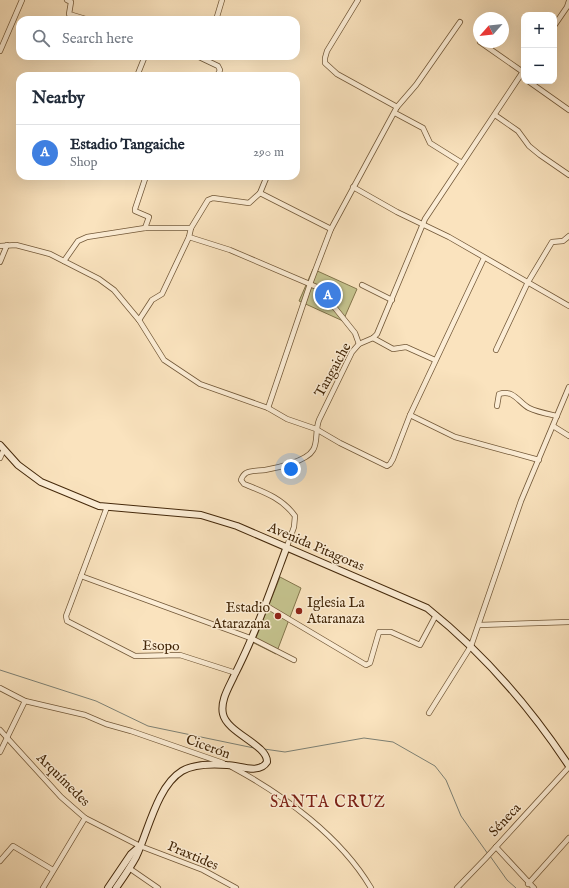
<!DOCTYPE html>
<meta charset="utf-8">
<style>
:root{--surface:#fff;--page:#f6f6f7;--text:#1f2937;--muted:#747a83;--line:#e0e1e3;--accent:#b45309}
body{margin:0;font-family:"IM FELL English",serif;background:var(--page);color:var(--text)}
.controls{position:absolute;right:12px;top:12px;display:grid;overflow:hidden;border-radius:8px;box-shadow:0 4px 16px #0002}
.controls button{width:36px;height:36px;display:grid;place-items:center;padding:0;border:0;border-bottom:1px solid var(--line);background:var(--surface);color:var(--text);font:20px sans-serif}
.compass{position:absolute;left:473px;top:12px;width:36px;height:36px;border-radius:50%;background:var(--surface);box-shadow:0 4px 16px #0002;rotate:243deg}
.you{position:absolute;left:291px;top:469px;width:14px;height:14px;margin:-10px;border:3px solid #fff;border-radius:50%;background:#1a73e8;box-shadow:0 0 0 6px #1a73e833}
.badge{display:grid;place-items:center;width:26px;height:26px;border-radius:50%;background:var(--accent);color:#fff;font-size:13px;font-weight:700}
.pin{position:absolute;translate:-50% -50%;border:2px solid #fff;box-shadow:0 1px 4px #0006}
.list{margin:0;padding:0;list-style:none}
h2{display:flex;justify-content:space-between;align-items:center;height:52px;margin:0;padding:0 16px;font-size:17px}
h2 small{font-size:13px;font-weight:400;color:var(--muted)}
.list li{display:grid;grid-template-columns:26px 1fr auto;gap:12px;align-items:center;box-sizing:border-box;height:56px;padding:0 16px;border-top:1px solid var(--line)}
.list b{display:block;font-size:15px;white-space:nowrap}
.list p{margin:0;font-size:13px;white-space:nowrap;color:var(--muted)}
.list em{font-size:13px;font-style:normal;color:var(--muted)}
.icon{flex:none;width:22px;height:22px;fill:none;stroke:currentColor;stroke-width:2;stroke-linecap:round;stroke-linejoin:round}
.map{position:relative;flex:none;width:569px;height:888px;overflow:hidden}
.search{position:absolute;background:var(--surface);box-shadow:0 4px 16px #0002;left:16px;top:16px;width:284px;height:44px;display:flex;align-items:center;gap:10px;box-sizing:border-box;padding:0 14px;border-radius:12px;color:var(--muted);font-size:15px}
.panel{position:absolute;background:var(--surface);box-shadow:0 4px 16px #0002;left:16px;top:72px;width:284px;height:108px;border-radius:12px}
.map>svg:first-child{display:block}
.green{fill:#c4c28d;stroke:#84764c}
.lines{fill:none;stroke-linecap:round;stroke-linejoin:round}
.stream{stroke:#7d8175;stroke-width:1}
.minor-casing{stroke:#725838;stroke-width:6}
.secondary-casing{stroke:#45290b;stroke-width:8}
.minor{stroke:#fcedd5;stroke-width:4.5}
.secondary{stroke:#fcedd5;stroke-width:6}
.poi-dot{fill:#8f2418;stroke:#fcedd5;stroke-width:1.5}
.labels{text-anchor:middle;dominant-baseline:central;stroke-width:3;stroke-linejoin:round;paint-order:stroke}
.street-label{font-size:14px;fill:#45290b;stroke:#fcedd5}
.poi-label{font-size:14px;fill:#45290b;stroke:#fcedd5;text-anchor:start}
.quarter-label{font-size:16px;letter-spacing:1px;fill:#7a1f14;stroke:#fcedd5}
</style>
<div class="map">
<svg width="569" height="888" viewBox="0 0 569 888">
<rect width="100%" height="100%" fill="#fae3be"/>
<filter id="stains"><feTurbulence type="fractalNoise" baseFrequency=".005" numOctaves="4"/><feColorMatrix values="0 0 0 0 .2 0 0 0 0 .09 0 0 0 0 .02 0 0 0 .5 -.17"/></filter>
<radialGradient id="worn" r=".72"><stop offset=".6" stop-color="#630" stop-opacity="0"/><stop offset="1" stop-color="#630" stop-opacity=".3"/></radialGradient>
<g class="green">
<polygon points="313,269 357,289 343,321 299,301"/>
<polygon points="280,577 301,588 276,654 254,643"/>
</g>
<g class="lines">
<g class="stream">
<polyline points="0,670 96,701 148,726 254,748"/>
<polyline points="264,749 285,752 364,738 393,742 435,766 446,780 461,816 488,854"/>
<polyline points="490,856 507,880 516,888"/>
</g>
<g class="minor-casing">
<g id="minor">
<polyline points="67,0 71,2 69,14 89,20"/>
<polyline points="216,20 222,0"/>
<polyline points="554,26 567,7 569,1"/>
<polyline points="480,42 523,72"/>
<polyline points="0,51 22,0"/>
<polyline points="197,56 218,66 220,70 217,76"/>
<polyline points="137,76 145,56"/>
<polyline points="528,81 569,110"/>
<polyline points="397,107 416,85 460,22"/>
<polyline points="395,113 423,128 430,143 462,163"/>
<polyline points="495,115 518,131 529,146 540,155 569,175"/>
<polyline points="353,187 397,212 449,237 569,306"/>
<polyline points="260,193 331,229"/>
<polyline points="145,228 149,217 135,211 135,209 146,176"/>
<polyline points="191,228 189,237 230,250 319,288 355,333 359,344"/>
<polyline points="0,246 16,245 50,254 99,279 114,290 139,320 164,360 200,384 268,408 287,419 316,429 340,443 387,466 390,464 393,459 410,415 484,258"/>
<polyline points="64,261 78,241 87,237 145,228 191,228 208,200 213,198 249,203 260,193 267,176"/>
<polyline points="0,262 7,245"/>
<polyline points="362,285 392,300"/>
<polyline points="139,320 152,300 162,294 189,237"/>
<polyline points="373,338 393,349 406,347 435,360"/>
<polyline points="496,350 528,282 552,242 563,241 569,236"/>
<path d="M497,406L499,394C514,389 519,403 529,408C537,412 548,414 557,416"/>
<polyline points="268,408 310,284 331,229 397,107 337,74 325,63 325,58 327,51 358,0"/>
<polyline points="410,415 455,437 539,460"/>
<polyline points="553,426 569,436"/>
<polyline points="0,458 4,449"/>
<polyline points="107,507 66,616 67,621 135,656 180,655 236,673"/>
<path d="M286,549L294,527L295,516C282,498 264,492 244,484L241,480C242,477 243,475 246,473C251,470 259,471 265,470C277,468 307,461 313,450C318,443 315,430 319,420L352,352L359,344L373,338L377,334L425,219L524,70"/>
<polyline points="81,576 253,639 294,660"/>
<polyline points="265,605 366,665 370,663 379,632 391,632 420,645 436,615"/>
<polyline points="479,625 569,622"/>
<polyline points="0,688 25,701 85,715 106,724 131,731 223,763"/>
<polyline points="429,713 471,646 521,501 569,387"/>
<polyline points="0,730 61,797 85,818 140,846 203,870 236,888"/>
<polyline points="0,752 25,701"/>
<path d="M232,767C284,795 341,837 371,888"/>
<polyline points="496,847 534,888"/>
<polyline points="0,861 13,846 53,870"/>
<polyline points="129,868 158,888"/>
<polyline points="528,884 569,838"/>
<polyline points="43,888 85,818"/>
<polyline points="457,888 485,859 569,767"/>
</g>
</g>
<g class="secondary-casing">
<g id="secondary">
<path d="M0,445L18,465L41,482L99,506L201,515L237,526L427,608C482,652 530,707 569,766"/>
<polyline points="108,888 131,854 139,847"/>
<path d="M116,888C123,878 130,868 136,857C148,832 157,786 182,771C194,764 213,764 227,765C239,765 259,775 267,762C268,745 227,733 223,714C220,701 229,687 234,676C255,635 270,592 286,549"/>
</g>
</g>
<use href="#minor" class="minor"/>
<use href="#secondary" class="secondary"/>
</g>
<g class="poi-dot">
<circle cx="299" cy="611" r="4"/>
<circle cx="278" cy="616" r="4"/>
</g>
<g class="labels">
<g class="street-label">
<text transform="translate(333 370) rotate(-61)">Tangaiche</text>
<text transform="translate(316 547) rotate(23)">Avenida Pitagoras</text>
<text transform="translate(161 646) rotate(1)">Esopo</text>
<text transform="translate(208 747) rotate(20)">Cicerón</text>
<text transform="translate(63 780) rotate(45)">Arquímedes</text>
<text transform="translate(505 820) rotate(-47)">Séneca</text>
<text transform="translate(193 856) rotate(23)">Praxtides</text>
</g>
<g class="poi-label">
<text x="307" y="603">Iglesia La<tspan x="307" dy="16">Ataranaza</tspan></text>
<text x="270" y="608" text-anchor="end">Estadio<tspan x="270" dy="16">Atarazana</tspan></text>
</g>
<g class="quarter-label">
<text x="328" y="803">SANTA CRUZ</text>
</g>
</g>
<rect width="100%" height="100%" filter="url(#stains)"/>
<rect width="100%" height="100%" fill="url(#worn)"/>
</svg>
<div class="controls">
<button>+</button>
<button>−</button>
</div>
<svg class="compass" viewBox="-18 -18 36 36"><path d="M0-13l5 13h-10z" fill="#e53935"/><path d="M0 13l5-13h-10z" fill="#747a83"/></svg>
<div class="you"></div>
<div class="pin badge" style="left:328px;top:295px;background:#3f7fe0">A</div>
<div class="search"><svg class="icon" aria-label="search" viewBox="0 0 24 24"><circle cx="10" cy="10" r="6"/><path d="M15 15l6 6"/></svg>Search here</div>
<section class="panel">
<h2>Nearby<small></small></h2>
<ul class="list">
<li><span class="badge" style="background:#3f7fe0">A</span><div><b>Estadio Tangaiche</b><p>Shop</p></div><em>290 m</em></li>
</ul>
</section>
</div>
